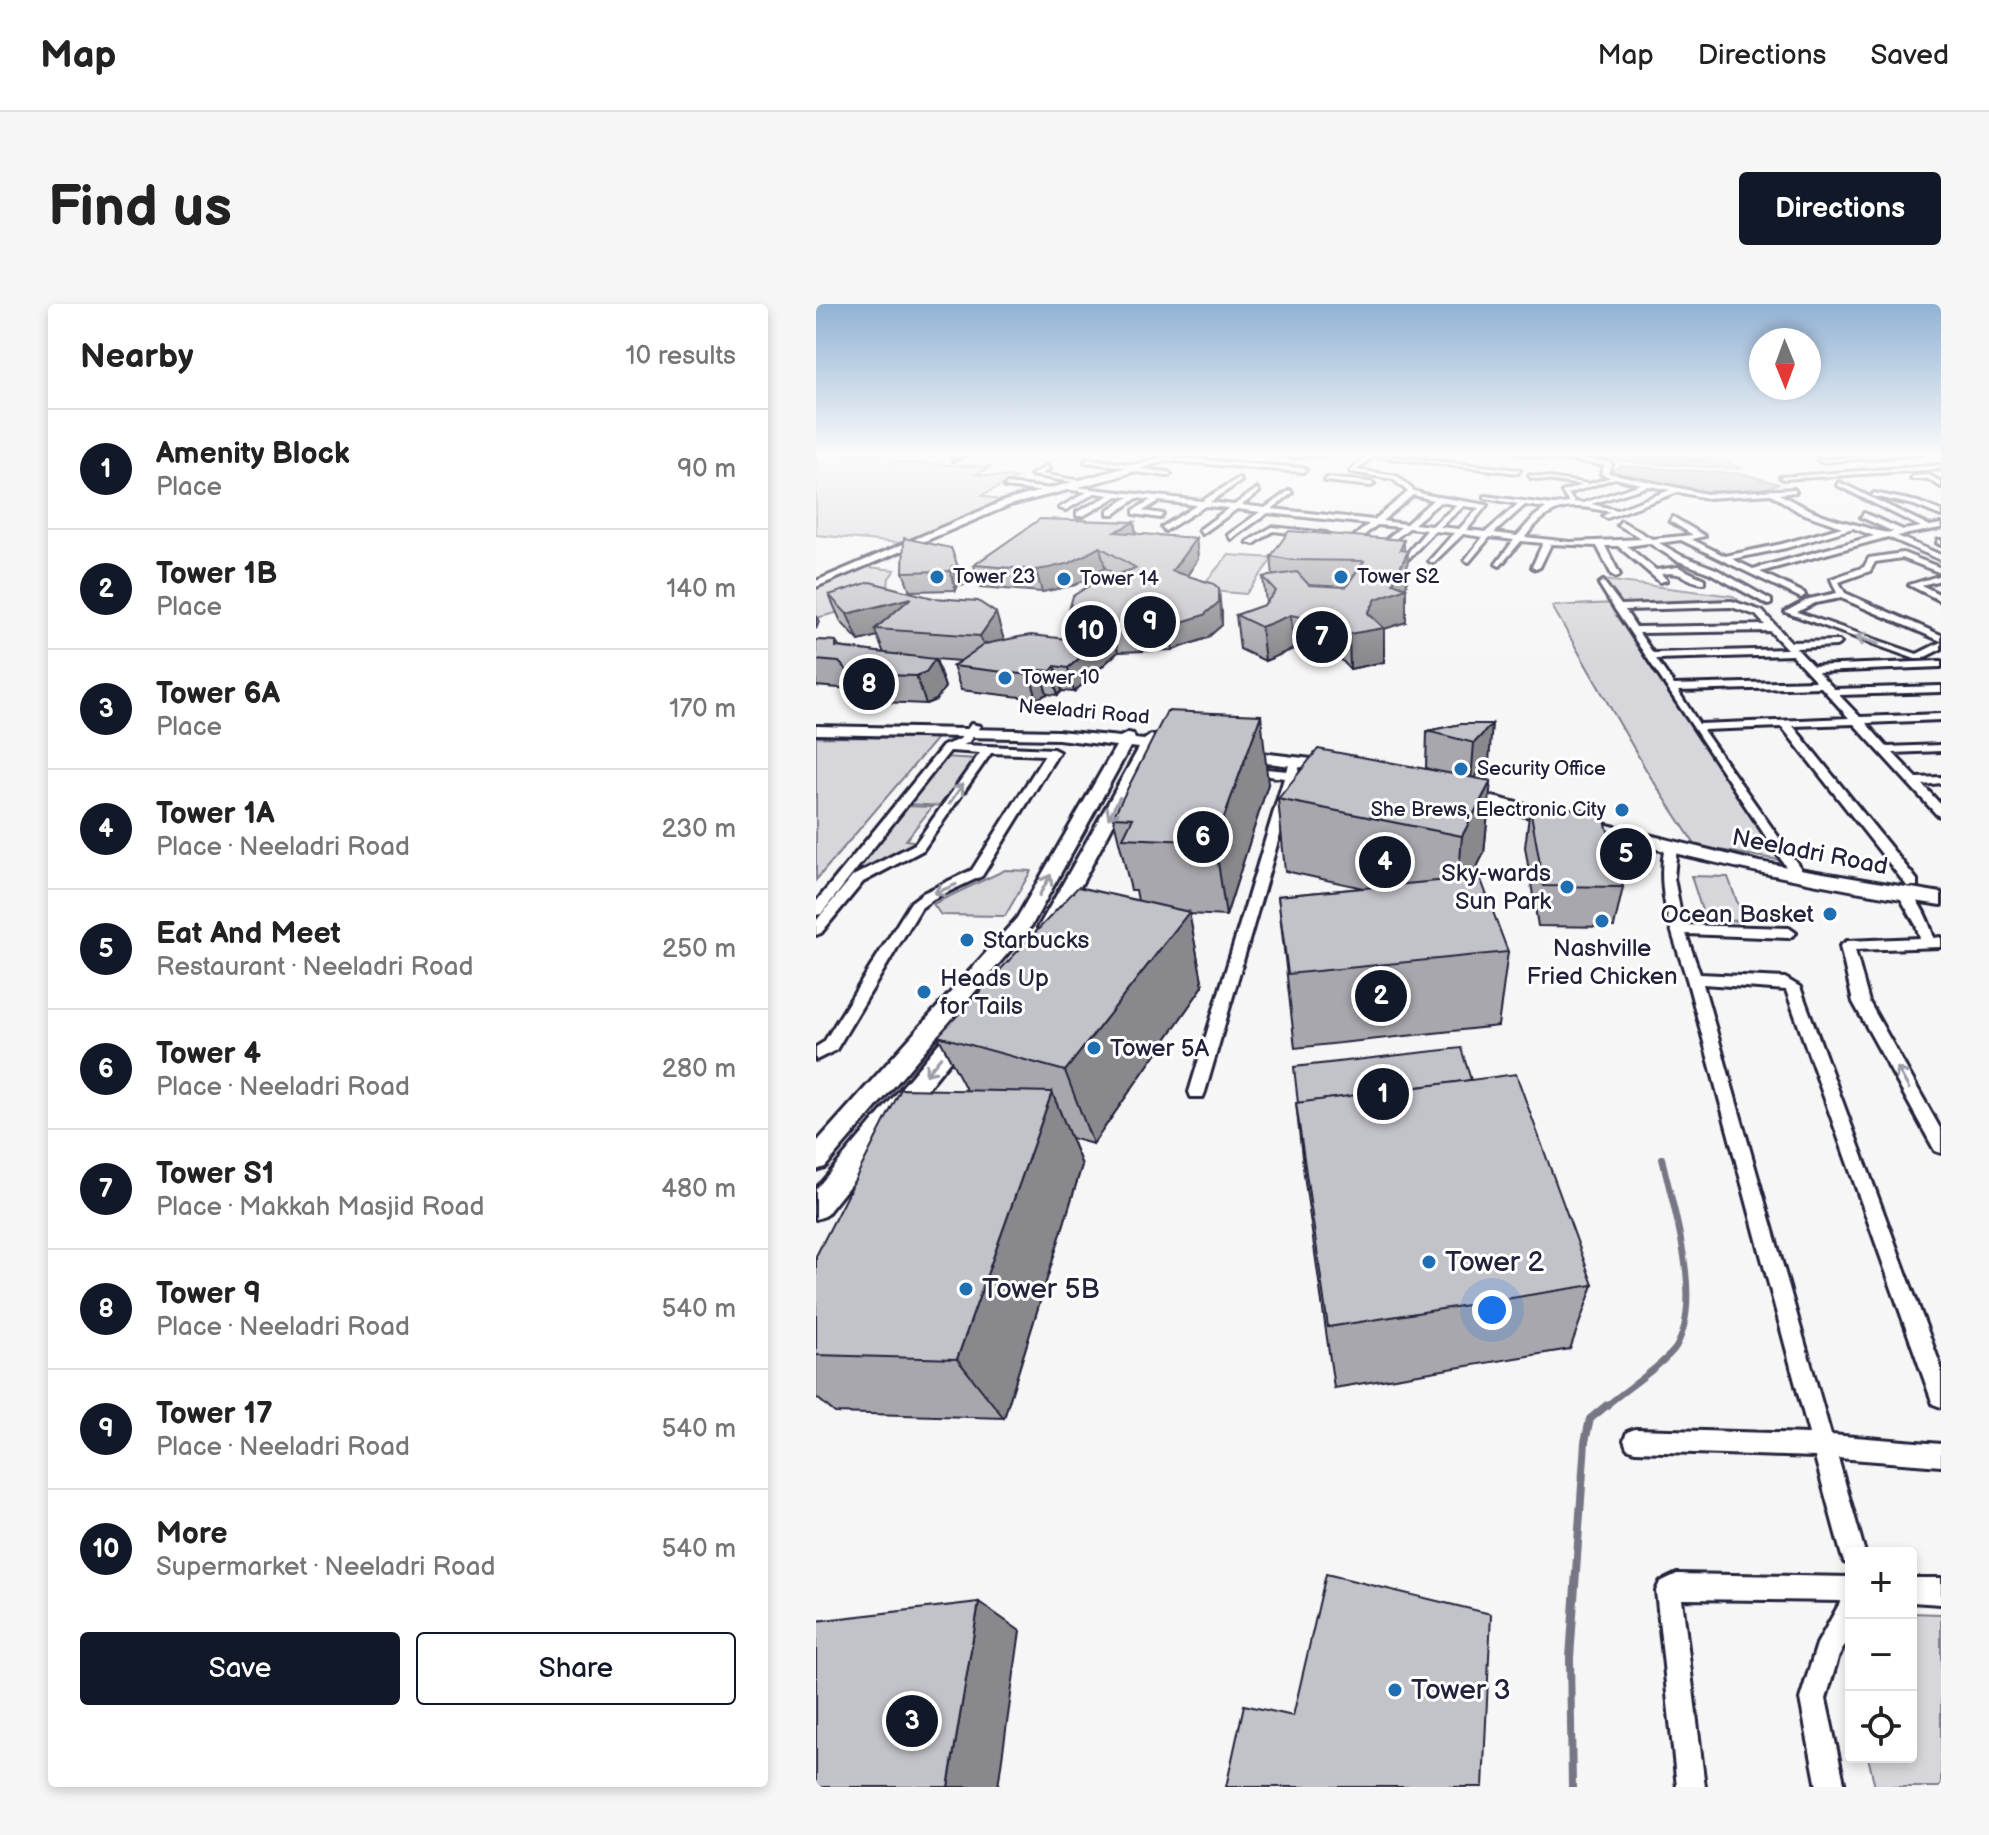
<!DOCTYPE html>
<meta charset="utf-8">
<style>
:root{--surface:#fff;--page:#f6f6f6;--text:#222;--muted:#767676;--line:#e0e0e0;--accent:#111827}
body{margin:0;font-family:"Balsamiq Sans",sans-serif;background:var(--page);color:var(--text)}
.controls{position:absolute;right:24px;bottom:24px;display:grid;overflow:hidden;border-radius:8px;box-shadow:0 4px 12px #0003}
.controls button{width:72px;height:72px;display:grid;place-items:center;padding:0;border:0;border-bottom:2px solid var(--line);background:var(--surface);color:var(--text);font:40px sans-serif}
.compass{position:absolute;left:933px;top:24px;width:72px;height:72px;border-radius:50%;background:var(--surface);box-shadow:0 4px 12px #0003;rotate:179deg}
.you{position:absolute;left:676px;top:1006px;width:28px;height:28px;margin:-20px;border:6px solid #fff;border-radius:50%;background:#1a73e8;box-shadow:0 0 0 12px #1a73e833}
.badge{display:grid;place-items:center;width:52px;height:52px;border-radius:50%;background:var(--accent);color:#fff;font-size:26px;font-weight:700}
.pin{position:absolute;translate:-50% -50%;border:4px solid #fff;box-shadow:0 2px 8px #0006}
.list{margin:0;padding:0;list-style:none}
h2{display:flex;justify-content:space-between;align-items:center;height:104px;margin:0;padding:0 32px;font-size:34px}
h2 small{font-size:26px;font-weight:400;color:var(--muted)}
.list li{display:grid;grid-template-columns:52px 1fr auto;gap:24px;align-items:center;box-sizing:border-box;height:120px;padding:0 32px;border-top:2px solid var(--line)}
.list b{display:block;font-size:30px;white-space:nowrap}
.list p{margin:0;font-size:26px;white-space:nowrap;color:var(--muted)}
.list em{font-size:26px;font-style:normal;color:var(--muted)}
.actions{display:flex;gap:16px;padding:24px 32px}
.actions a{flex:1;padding:18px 0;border:2px solid var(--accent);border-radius:8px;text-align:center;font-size:28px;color:var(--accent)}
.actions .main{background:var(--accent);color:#fff}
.icon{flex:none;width:44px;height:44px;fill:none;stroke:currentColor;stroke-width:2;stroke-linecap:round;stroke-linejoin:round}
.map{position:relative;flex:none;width:1125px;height:1483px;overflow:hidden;border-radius:8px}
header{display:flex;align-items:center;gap:48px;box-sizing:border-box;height:112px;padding:0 40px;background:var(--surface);border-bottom:2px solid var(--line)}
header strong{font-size:38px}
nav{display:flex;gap:44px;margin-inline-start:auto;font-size:28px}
.intro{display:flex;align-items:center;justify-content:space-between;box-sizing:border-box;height:192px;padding:0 48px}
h1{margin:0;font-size:56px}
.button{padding:20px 36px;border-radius:8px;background:var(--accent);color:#fff;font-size:28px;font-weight:700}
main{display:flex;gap:48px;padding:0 48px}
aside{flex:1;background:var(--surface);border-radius:8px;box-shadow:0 4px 12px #0003}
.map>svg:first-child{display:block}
.green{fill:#d7d7db;stroke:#7c7c8b;stroke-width:2}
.water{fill:#aeaeb7;stroke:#767685;stroke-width:2}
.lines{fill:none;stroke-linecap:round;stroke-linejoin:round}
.shore{stroke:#5a5a6d;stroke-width:2}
.stream-far1{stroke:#767685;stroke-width:6}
.stream{stroke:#767685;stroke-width:8}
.minor-casing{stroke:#22223b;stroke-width:6}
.tertiary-casing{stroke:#22223b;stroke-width:6}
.secondary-casing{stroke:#22223b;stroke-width:6}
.minor{fill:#fff;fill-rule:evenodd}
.tertiary{fill:#fff;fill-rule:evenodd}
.secondary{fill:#fff;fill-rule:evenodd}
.wall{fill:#a7a7ad;stroke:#22223b;stroke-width:2}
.shaded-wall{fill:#88888d;stroke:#22223b;stroke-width:2}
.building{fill:#c2c2c9;stroke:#22223b;stroke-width:2}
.oneway{stroke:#9c9ca7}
.poi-dot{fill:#1f6fb2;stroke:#fff;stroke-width:3}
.labels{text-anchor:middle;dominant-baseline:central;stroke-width:6;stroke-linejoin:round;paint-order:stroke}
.far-poi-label{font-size:20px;fill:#22223b;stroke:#fff;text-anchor:start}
.far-street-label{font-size:20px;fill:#22223b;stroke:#fff}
.street-label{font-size:24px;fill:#22223b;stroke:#fff}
.poi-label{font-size:24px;fill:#22223b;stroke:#fff;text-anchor:start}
.near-poi-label{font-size:28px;fill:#22223b;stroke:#fff;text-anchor:start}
</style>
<header>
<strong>Map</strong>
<nav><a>Map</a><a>Directions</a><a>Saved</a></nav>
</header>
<div class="intro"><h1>Find us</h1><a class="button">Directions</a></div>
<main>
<aside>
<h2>Nearby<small>10 results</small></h2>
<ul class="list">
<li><span class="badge">1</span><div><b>Amenity Block</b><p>Place</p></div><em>90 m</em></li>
<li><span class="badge">2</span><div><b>Tower 1B</b><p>Place</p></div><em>140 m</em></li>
<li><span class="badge">3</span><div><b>Tower 6A</b><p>Place</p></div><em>170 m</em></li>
<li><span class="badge">4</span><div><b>Tower 1A</b><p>Place · Neeladri Road</p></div><em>230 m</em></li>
<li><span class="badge">5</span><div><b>Eat And Meet</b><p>Restaurant · Neeladri Road</p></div><em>250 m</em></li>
<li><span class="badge">6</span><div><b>Tower 4</b><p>Place · Neeladri Road</p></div><em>280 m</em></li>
<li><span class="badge">7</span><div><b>Tower S1</b><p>Place · Makkah Masjid Road</p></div><em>480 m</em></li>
<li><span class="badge">8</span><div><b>Tower 9</b><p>Place · Neeladri Road</p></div><em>540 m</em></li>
<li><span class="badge">9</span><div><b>Tower 17</b><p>Place · Neeladri Road</p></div><em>540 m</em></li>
<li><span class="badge">10</span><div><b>More</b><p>Supermarket · Neeladri Road</p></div><em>540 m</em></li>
</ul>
<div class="actions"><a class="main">Save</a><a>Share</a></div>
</aside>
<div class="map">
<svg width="1125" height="1483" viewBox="0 0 1125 1483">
<rect width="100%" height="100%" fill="#f6f6f7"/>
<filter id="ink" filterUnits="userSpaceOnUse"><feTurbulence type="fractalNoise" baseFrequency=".0125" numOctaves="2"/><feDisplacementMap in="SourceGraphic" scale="16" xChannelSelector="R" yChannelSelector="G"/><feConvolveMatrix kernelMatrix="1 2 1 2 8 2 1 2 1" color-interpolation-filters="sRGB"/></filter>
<g filter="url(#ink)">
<g class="green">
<polygon points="0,150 88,150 74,158 175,163 160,170 201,174 166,191 185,197 94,240 0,231"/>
<polygon points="412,251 457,254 430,290 383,286"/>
<polygon points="44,262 79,266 73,274 72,283 32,306 0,314 0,280"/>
<polygon points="788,276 917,292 922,296 916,300 803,304 974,558 880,542 832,469 736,302 799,299"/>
<polygon points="0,433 121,434 0,576"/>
<polygon points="127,453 162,455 128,502 91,500"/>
<polygon points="89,502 116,503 90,536 103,538 32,574"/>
<polygon points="189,566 215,567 189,612 125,611 117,600"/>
<polygon points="875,572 912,573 928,617 889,616"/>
<polygon points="1095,1309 1125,1310 1125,1483 1059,1483 1052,1453 1095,1453"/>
</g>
<g class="water">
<polygon points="754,150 897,150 926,165 825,159"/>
<path d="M805,162L928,170L962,180C908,202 848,181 794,168Z"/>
</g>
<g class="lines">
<polyline class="shore" points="820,150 891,157 895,150"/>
<path class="stream-far1" d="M789,1103C805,1089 851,1058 860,1043C888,995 857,905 846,854"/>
<polyline class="stream" points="756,1483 754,1354 769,1138 774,1115 791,1101"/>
<g class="minor-casing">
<g id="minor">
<polygon points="144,150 151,150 137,156 137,154"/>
<polygon points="481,150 507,150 476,154 473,152"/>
<path d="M551,150L704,166L702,169L557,152L541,166L581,172L598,187L611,191L671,201L651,226L670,228L702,200L669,194V192L738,201L753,199L746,188L766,181L715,174L713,171L773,180L795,173L785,170L789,161L702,150L793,158L796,160L792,169L891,190L978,185L980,188L963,190C988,204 1013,215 1041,221C1055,224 1063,230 1078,228L1045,213L1048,209L1087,226L1105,223L1021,181L1023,178L1114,222L1125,220V224L1081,232L1125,251V256L1072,233L944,268L988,289L989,291L985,294L865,236L843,239L866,252L900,265L955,296V300L952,301L894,269L860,256L833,239L811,242L840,266L862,263L888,275V279C869,278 869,266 845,270L851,276L844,278L802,242H789L804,271L800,273L796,271L781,242L735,240L724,263L720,265L716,263L727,239L705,237L684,262L680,260L698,236L674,233L653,258L649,256L667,233L647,230L617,259L613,257L638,229L619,227L592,255L588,253L611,226L593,224L564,247L561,243L585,223L561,221L527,248L524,244L553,220L452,209L415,235L412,231L444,208L421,205L386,230L383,226L413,204L389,202L349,227L346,223L381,201L343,197L327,207L347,210L344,214L318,210V206L335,196L321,194L298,210H292V206L313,193L302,192L267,212H261V208L294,191L279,189L250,206L243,204L271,188L247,185L249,182L386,197L423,174L425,177L394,198L418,201L441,185L443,188L426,201L449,204L474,186L476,189L456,205L558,216L592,188L577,175L534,168ZM799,174L825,180L767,199L758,198L752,190ZM833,182L854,186L801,206L775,200ZM862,188L891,194L955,190L983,208L1026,223L966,240L909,252L875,235L889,232L857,213L854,217L877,231L836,235L805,217L802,221L827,235L754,238L709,233C735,199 755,199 794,208L787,212L791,214ZM597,191L617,196L590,220L566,217ZM624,198L641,201L616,222L598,220ZM709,201L730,204L718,213L701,232L678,229ZM648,202L663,204L643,225L624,223ZM1037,224L1058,232L937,265L916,255L970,244Z"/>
<polygon points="1075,150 1105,150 1005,158 1002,156"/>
<polygon points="347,153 487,164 490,166 487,168 345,156"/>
<polygon points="271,155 323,161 326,163 323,165 269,158"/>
<polygon points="1125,161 1125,165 967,175 964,173"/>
<polygon points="231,162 233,165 225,170 265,177 262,179 215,171"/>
<polygon points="314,164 352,168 355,170 352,172 312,167"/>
<polygon points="1097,172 1113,171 1125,178 1125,183 1112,175 1095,175"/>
<polygon points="511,174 555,178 558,180 555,182 509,177"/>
<polygon points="191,180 236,185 239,187 236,189 189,183"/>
<polygon points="1058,189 1102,198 1125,207 1125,212 1098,201 1056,192"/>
<polygon points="456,223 510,229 514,231 510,233 457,227 438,240 431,238"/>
<polygon points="1122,236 1125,236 1125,241 1121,239"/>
<polygon points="1087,249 1125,264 1125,269 1086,254 1059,258 1054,267 1023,278 1029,289 1125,331 1125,337 1025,294 999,299 981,308 1101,350 1125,338 1125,345 1105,355 1099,355 969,308 993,295 1021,289 1015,275 1048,263 1053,254"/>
<polygon points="1125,271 1125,276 1105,281 1125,291 1125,297 1093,281"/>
<path d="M787,277L805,301L916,297L946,307L975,338L1023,337L1025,339L1020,342L980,344L997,362L1125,357V363L1002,368L1018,385L1125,382V388L1023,391L1044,413L1125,410V416L1050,419L1071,443L1125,441V447L1077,449L1101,474L1125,473V479L1107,481L1125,501V512L1121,511L1038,420L977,422L1101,576V582H1091L966,423L887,426L990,572L988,575H978L798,304L783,280ZM915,303L940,311L949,321L820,323L809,306ZM954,327L971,345L837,349L823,329ZM976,351L1000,377L858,381L840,355ZM1005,383L1033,414L883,420L862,387Z"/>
<polygon points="155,420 164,422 152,439 147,441 237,445 243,448 166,572 117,595 105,604 20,746 0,756 0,743 8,738 95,598 107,589 156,566 229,451 175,449 107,546 47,578 5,629 0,631 0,617 37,572 99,540 164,449 134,447 5,610 0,611 0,598 127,442 144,435"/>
<polygon points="475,456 485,458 389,788 387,793 375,793 373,788 468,474 431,469 425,466 431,463 471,467"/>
<path d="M855,538L861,542L858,574L867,621L973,624L980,629L973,634L870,630L884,670L969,674L984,683L1125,1063V1103L1117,1100L1114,1092L970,686L887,680L1015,1131L1125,1140V1162L1022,1154L1049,1249H1035V1260L1028,1258L1025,1249L999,1153L819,1147L811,1144L808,1136L811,1128L819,1125L993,1130L871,675C857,631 839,588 849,542Z"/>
<path d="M1089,586C1103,593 1113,618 1118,634L1125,633V643L1039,646L1053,698L1125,826V849L1119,847L1037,698L1024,642L1031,637L1104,634L1100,621L1082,590Z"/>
<polygon points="861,1270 1035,1273 1035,1330 1022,1354 1010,1395 1029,1483 1001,1483 984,1395 1001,1340 1025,1297 866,1295 889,1483 861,1483 840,1287 844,1278"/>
<polygon points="1095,1274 1125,1274 1125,1300 1095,1298"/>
</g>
</g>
<g class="tertiary-casing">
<polygon id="tertiary" points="358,150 368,150 301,173 194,201 0,283 0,277 188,197"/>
</g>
<g class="secondary-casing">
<g id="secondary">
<polygon points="0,422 242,427 304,433 312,429 317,430 319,435 328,436 335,431 340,433 342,437 362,439 370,444 362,449 337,446 242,624 239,628 225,628 222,624 323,444 314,443 216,621 9,863 0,866 0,839 201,614 300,442 242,435 0,430"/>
<polygon points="420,446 521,458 529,463 521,468 415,454 412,451"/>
<path d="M644,485L943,558L1125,589V601C960,577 799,536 638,493L636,490Z"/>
<polygon points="148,716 156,719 159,724 156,729 9,912 0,915 0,885 140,719"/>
</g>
</g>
<use href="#minor" class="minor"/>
<use href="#tertiary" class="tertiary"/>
<use href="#secondary" class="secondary"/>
</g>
<g class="wall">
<polygon points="318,218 320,230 380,234 382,255 371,271 406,307 406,321 391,334 357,346 302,348 258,388 246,387 242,391 231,390 221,395 145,386 137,362 144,357 120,355 129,383 120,396 110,400 46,397 35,385 0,382 0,336 20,337 23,343 68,349 61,332 43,337 25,318 13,291 188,336 265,336 259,329 253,306 300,271 289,264 259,281 226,288 164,283 158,261"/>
<polygon points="135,244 148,281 142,281 140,286 94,287 87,268"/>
<polygon points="588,247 591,279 589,284 590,318 568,325 568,358 534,365 518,348 501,351 477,345 449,357 424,345 420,311 448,301 450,299 447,273 457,272 455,252"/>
<polygon points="645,420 673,458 658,474 675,477 668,549 655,574 692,648 682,722 479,744 462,592 547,584 469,567 462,495 619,467 610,464 611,427"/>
<polygon points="452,480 410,612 373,610 387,682 277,840 255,834 266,861 188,1114 19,1109 0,1093 0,952 151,787 122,732 322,597 320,586 315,586 297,513"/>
<polygon points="714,504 807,583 798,623 722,622 709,543"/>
<polygon points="655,776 777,981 754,1045 518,1084 488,871 480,799"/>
</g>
<g class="shaded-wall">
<polygon points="318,218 321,238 299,228"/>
<polygon points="380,234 382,255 360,289 356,267"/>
<polygon points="588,236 588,257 592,247 591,279 589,285 590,284 590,318 568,325 568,358 534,365 533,330 552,309 560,295 577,279 584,246"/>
<polygon points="284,243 289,264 259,281 226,288 220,266"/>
<polygon points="136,262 142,281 140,286 134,267"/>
<polygon points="403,285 406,321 391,334 357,346 353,322"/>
<polygon points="95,294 59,325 61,332 43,337 31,310"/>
<polygon points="180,309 188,336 173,359 164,332"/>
<polygon points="0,311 3,318 0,325"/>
<polygon points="475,311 477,345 449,357 445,323"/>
<polygon points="516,314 518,348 501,351 499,316"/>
<polygon points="297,325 302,348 258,388 252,364"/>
<polygon points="119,355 129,383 120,396 110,400 100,372"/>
<polygon points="239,362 246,387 242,391 235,367"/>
<polygon points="224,366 231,390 221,395 214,371"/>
<polygon points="445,411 452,480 410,612 399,538"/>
<polygon points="676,420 673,458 655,477 658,439"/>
<polygon points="675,477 668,549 640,605 646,532"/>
<polygon points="373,608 387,682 277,840 249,767"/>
<polygon points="236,788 266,861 188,1114 141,1055"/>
<polygon points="163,1298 204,1327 182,1483 132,1483"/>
</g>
<g class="building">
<polygon points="224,215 318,218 299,228 380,234 356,267 398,280 403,285 403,298 388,311 353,322 297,325 252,364 239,362 235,367 224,366 214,371 137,362 169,340 203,333 215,331 279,338 253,306 257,292 279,278 320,264 284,243 254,259 233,264 220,266 158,261"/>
<polygon points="473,227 588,236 584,246 592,247 577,279 590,284 560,295 552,309 568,324 533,330 516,314 499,316 475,311 445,323 420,311 448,301 460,287 447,273 481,268 493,281 530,283 548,257 476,256 455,252"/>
<polygon points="88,234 135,244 142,263 136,262 134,267 87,268"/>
<polygon points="54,278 117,294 162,297 180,309 164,332 59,325 95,294 31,310 13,291"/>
<polygon points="0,336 20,337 20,343 119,355 110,368 100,372 34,370 23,358 0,356"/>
<polygon points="351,407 445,411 399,538 307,534 317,514 297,513"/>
<polygon points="645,420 676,420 658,439 611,427"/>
<polygon points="502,445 675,477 646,532 462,495"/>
<polygon points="714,504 786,505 807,583 728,582"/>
<polygon points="664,573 692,648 472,670 462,592"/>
<polygon points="262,583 373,608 249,767 122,732"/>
<polygon points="645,744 655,776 482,799 478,763"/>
<polygon points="700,770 777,981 512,1023 480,799"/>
<polygon points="85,785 236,788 141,1055 0,1051 0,952"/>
<polygon points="510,1270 675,1310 667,1483 410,1483 428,1401 477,1412"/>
<polygon points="163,1298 132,1483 0,1483 0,1317"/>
</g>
<defs><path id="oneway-shaft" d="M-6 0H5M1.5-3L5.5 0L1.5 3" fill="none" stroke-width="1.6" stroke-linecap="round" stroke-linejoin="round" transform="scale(2)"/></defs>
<g class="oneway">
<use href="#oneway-shaft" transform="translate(1051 336) rotate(-161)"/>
<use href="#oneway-shaft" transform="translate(140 490) rotate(-55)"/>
<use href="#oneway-shaft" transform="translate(298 504) rotate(118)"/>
<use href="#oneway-shaft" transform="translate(229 581) rotate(-61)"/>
<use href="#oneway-shaft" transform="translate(129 585) rotate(158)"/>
<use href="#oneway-shaft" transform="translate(117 762) rotate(130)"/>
<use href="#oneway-shaft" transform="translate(1087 774) rotate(-119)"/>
</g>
</g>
<linearGradient id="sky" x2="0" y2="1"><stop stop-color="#91b2d4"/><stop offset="0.42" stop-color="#fbfbfb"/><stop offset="1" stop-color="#fbfbfb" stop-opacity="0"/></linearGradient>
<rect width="1125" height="357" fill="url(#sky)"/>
<g class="poi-dot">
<circle cx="121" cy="273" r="8"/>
<circle cx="525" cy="273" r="8"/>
<circle cx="248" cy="275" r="8"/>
<circle cx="189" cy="374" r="8"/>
<circle cx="645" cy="465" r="8"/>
<circle cx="806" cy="506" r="8"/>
<circle cx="751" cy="583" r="8"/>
<circle cx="1014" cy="610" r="8"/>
<circle cx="786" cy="617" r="8"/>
<circle cx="151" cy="636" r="8"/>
<circle cx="108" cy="688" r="8"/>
<circle cx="278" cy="744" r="8"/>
<circle cx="613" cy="958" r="8"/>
<circle cx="150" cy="985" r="8"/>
<circle cx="579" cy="1386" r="8"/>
</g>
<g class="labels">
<g class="far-poi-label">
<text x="137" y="273">Tower 23</text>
<text x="541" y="273">Tower S2</text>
<text x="264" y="275">Tower 14</text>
<text x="205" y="374">Tower 10</text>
<text x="661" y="465">Security Office</text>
<text x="790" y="506" text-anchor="end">She Brews, Electronic City</text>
</g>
<g class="far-street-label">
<text transform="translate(268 408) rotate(5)">Neeladri Road</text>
</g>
<g class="street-label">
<text transform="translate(994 548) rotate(11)">Neeladri Road</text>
</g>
<g class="poi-label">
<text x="735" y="569" text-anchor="end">Sky-wards<tspan x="735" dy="28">Sun Park</tspan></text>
<text x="998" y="610" text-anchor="end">Ocean Basket</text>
<text x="167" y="636">Starbucks</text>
<text x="786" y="644" text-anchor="middle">Nashville<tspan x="786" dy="28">Fried Chicken</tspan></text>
<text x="124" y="674">Heads Up<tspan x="124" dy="28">for Tails</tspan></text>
<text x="294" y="744">Tower 5A</text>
</g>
<g class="near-poi-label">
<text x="629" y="958">Tower 2</text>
<text x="166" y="985">Tower 5B</text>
<text x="595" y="1386">Tower 3</text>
</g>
</g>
</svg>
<div class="controls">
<button>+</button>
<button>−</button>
<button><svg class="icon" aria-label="locate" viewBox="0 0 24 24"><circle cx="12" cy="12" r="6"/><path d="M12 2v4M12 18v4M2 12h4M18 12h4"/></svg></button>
</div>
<svg class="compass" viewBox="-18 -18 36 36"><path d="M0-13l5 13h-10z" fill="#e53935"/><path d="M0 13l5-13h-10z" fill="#767676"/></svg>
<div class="you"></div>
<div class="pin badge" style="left:567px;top:790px">1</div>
<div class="pin badge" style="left:565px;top:692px">2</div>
<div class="pin badge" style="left:96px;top:1417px">3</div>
<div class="pin badge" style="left:569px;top:558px">4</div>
<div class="pin badge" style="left:810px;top:550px">5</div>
<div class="pin badge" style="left:387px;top:533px">6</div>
<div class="pin badge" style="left:506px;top:333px">7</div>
<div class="pin badge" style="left:53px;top:380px">8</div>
<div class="pin badge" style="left:334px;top:318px">9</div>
<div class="pin badge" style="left:275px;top:327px">10</div>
</div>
</main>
